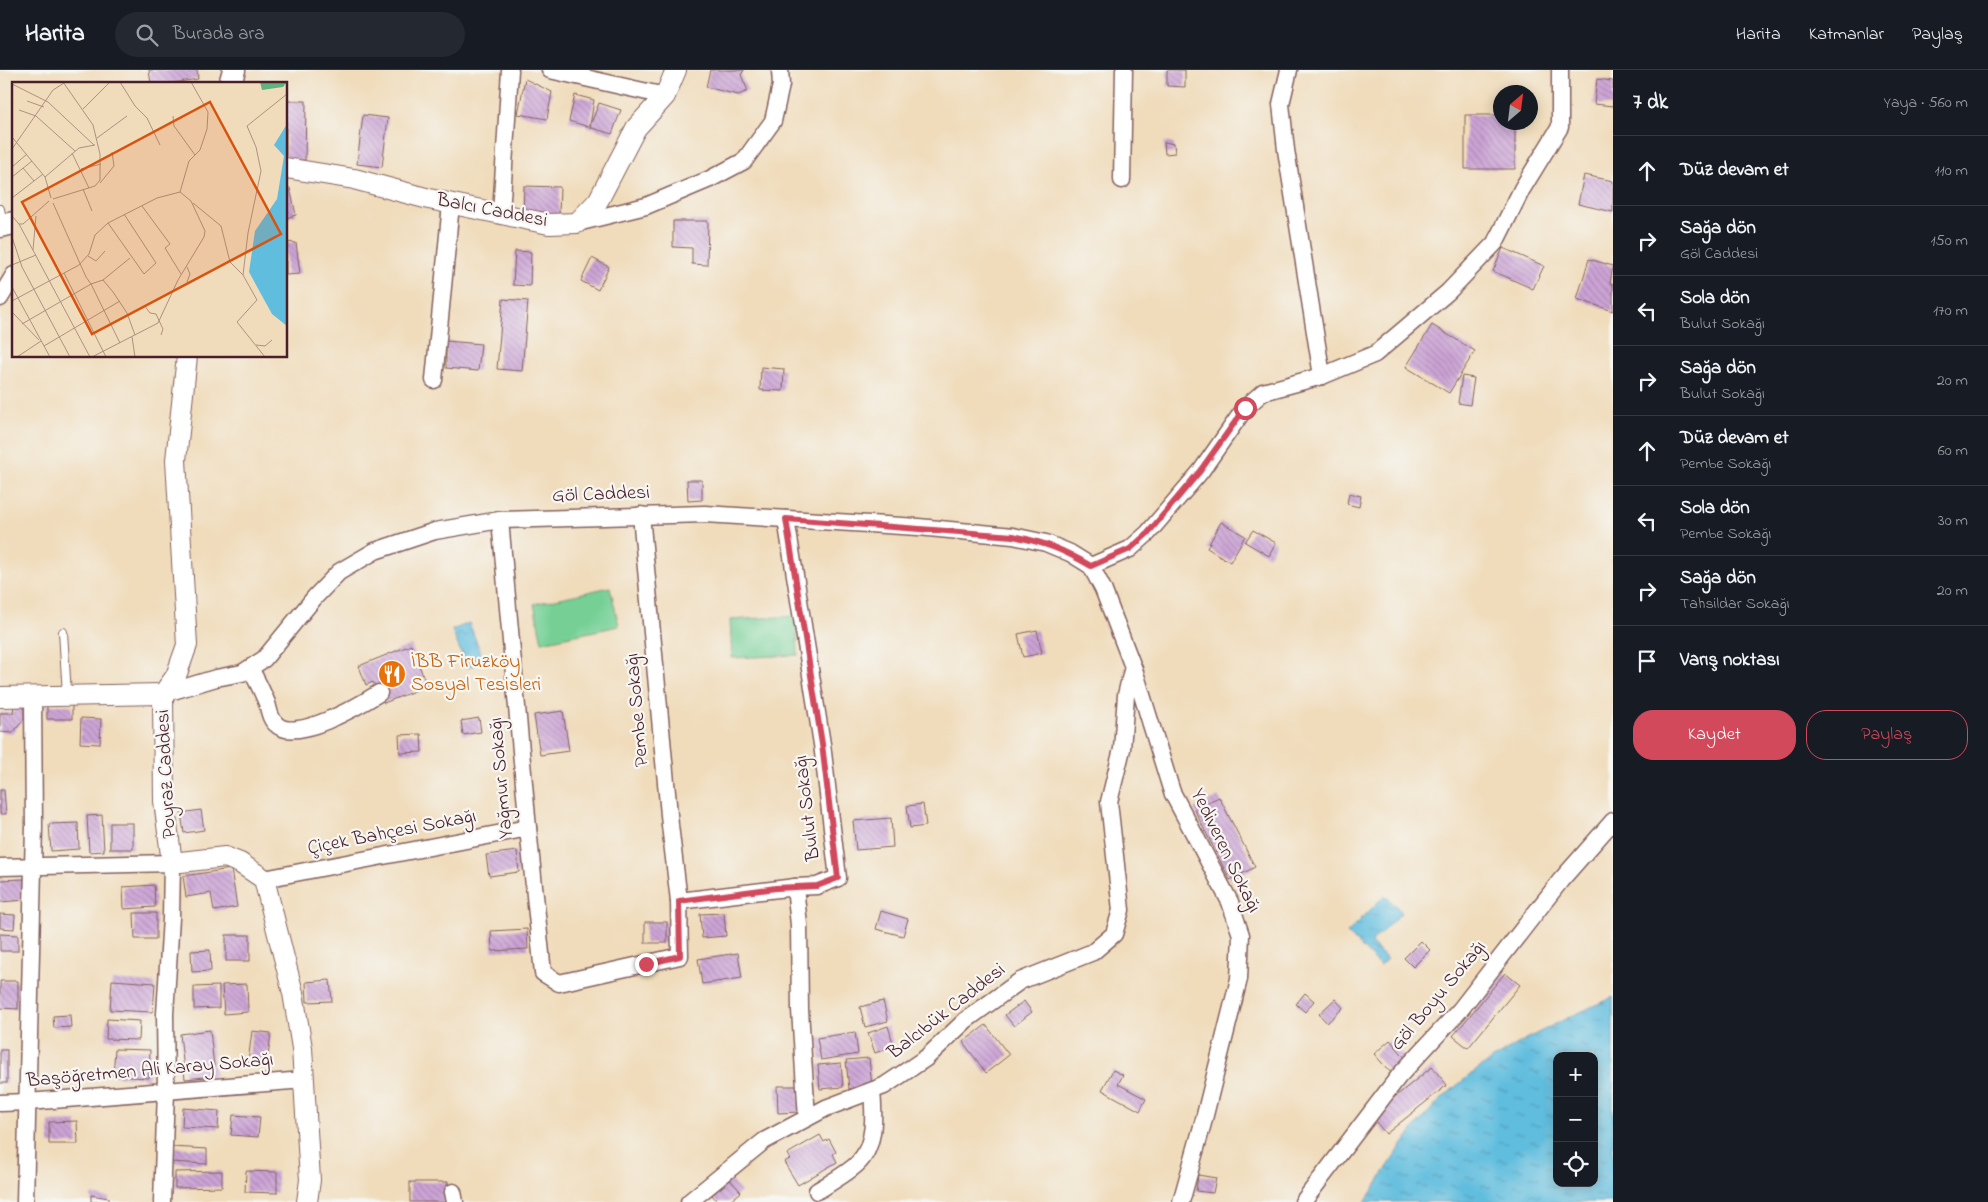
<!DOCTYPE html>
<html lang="tr">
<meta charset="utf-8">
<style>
:root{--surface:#171b24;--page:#242831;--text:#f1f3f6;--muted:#9ea1a6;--line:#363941;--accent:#d1495b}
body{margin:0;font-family:"Indie Flower",sans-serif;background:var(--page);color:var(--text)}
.controls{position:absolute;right:15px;bottom:15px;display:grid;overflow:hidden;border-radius:10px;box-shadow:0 2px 12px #0003}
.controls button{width:45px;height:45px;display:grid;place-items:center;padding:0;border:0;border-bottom:1px solid var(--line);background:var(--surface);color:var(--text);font:25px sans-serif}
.compass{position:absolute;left:1493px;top:15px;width:45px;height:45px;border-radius:50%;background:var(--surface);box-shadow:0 2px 12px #0003;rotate:28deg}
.stop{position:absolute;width:15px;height:15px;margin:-11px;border:4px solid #d1495b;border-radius:50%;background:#fff}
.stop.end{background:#d1495b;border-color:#fff;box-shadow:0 1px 5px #0008}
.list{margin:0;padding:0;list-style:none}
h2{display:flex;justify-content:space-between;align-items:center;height:65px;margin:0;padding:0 20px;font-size:21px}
h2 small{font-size:16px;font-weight:400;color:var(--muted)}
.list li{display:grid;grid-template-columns:32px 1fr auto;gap:15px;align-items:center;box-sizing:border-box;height:70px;padding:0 20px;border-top:1px solid var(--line)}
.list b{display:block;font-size:19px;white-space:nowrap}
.list p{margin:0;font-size:16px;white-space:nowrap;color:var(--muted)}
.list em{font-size:16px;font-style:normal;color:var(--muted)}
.actions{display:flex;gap:10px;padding:15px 20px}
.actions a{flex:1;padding:11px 0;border:1px solid var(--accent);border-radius:20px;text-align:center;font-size:18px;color:var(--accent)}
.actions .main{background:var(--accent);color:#fff}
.icon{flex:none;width:28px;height:28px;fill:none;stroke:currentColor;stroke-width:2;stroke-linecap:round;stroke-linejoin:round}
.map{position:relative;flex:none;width:1613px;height:1132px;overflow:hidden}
header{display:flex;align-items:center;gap:30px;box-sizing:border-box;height:70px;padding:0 25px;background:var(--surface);border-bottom:1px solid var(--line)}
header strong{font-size:24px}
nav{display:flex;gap:28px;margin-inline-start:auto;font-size:18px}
.search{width:350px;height:45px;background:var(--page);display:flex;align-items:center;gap:12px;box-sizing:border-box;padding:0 18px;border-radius:28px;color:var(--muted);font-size:19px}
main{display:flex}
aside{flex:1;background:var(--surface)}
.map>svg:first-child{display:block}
.pitch{fill:#76d096;stroke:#607860}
.water{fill:url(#water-ripples);stroke:#556e84;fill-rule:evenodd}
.building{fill:url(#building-back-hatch)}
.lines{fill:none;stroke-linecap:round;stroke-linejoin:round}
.service-casing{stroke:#84615d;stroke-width:10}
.minor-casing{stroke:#84615d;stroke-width:19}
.tertiary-casing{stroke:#84615d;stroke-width:22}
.secondary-casing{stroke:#84615d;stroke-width:25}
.service{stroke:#fff;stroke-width:8}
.minor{stroke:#fff;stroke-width:16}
.tertiary{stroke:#fff;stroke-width:20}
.secondary{stroke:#fff;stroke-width:22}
.route{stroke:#d1495b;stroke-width:6}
.labels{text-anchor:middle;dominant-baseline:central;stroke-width:4.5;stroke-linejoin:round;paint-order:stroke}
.street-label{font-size:20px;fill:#4a1f2b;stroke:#f6f6f2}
.food-label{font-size:20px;fill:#c56008;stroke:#f6f6f2;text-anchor:start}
.inset-road{fill:none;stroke:#ae9081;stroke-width:1}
.view{fill:#d8530f;fill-opacity:0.15;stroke:#d8530f;stroke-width:2.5}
.inset-edge{fill:none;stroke:#4a1f2b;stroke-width:2.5}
</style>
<header>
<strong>Harita</strong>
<div class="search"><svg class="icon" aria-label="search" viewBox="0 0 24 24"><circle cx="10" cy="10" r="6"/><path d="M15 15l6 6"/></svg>Burada ara</div>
<nav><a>Harita</a><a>Katmanlar</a><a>Paylaş</a></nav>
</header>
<main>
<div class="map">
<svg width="1613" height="1132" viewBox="0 0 1613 1132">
<defs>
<pattern id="water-ripples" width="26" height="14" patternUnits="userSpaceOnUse" patternTransform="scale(1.25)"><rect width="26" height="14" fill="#60bdde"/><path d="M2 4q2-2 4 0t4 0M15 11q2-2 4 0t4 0" fill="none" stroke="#5199b4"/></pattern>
<pattern id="building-back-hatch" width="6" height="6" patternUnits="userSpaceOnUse" patternTransform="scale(1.25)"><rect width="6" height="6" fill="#cca4d6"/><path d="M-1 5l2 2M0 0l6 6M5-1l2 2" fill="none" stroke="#a885ae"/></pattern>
</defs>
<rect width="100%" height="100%" fill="#f6f6f2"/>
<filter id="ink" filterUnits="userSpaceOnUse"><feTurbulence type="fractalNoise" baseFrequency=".02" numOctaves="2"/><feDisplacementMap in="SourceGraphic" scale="10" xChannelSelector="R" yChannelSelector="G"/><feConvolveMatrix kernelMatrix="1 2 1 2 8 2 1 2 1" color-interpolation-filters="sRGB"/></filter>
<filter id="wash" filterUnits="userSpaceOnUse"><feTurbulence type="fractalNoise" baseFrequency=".0096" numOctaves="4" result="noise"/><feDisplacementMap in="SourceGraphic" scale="20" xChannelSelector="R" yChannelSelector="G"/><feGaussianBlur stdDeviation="1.12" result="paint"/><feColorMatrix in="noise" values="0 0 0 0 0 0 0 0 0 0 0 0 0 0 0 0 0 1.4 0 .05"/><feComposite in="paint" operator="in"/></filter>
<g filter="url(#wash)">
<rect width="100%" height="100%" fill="#f0dcbb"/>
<g class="pitch">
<polygon points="610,517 619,556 542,572 534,534"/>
<polygon points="796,546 798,585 732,588 730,550"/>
</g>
<g class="water">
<polygon points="469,553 484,591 467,598 452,560"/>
<polygon points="1385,825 1402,842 1371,873 1387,889 1380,896 1347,863"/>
<path d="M1613,927V1132H1365C1381,1108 1396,1082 1414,1059C1465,995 1540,960 1613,927ZM1557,986H1594V1113H1557Z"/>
</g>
<g id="blocks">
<g class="building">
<polygon points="149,0 197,0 198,9 166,14 151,14"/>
<polygon points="710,0 744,0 741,5 748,21 738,25 706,17"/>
<polygon points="1167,0 1185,0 1185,17 1167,16"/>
<polygon points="525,9 552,22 547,49 518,44"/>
<polygon points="1597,9 1613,11 1613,36 1594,34"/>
<polygon points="575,25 594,30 590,56 599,33 621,40 612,64 569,51"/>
<polygon points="286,31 306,31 305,90 286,90"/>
<polygon points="363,45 388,48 382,97 357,94"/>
<polygon points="1465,45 1500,45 1500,52 1515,52 1515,99 1465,99"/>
<polygon points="1164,72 1174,74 1175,83 1165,84"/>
<polygon points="1584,105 1613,111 1613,142 1578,134"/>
<polygon points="524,116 560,117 559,145 523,144"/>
<polygon points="286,118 290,118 296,145 286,148"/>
<polygon points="673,151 708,151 707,195 692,194 692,178 673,177"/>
<polygon points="286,172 296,173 300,204 286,205"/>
<polygon points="1503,178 1544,196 1533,219 1493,201"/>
<polygon points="515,181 531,182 530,216 513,215"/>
<polygon points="592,188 609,197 598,220 581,211"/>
<polygon points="1589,189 1613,196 1610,213 1613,214 1613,241 1577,229"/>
<polygon points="503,229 528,231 522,301 497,299"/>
<polygon points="1432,255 1475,281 1449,323 1406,297"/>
<polygon points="446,271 481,274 478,301 446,298"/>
<polygon points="761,297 784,299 783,321 760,320"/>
<polygon points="1462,306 1474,308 1470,335 1458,333"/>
<polygon points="687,410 702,410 702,430 688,431"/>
<polygon points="1349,423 1361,426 1359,437 1347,434"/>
<polygon points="1221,452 1245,466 1230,492 1207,478"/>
<polygon points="1253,460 1276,473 1269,486 1245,472"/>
<polygon points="1037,560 1042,583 1023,587 1018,564"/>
<polygon points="411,575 427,616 384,633 373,612 366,615 359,596"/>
<polygon points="14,635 24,635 24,649 13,663 0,662 0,643 13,643"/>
<rect x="47" y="635" width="25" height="14"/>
<polygon points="563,641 569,681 540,685 534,645"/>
<polygon points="81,648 101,649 100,674 80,673"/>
<polygon points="479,648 481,662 463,665 461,651"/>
<polygon points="421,664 422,682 400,683 399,665"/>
<polygon points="0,720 4,720 6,744 0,744"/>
<polygon points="1219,727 1255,797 1230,810 1194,739"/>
<polygon points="923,734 926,756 910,758 907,736"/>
<polygon points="201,740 204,760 184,763 181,743"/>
<polygon points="102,745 104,781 89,782 87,746"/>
<polygon points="891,748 893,777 856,780 853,751"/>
<polygon points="78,753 79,779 51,781 49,754"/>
<rect x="110" y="753" width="23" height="26"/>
<polygon points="517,781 519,802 489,806 486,785"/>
<polygon points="231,799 237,837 214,841 211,823 186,827 183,806"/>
<polygon points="24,809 25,830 0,832 0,810"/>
<polygon points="154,815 155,837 124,839 123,817"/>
<polygon points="881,841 908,849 903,866 876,859"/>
<polygon points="134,843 156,843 156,869 135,869"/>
<polygon points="724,843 726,866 702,868 700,844"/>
<polygon points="0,844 15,845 14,859 0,858"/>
<rect x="645" y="852" width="22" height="21"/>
<polygon points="527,859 528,879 492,881 491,861"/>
<polygon points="0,864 18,865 18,881 0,881"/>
<rect x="226" y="865" width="24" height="26"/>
<polygon points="1421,871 1430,880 1413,897 1404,888"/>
<polygon points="210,880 211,901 192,902 191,881"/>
<polygon points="738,883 742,908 702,914 698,889"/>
<polygon points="1505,903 1520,915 1468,978 1453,966"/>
<polygon points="112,910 155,913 153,942 110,940"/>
<polygon points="330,910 332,931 307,932 306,912"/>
<polygon points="0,911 18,911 18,939 0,938"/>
<polygon points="247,914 248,942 224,944 222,915"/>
<polygon points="219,916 219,938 194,939 194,917"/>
<polygon points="1305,923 1314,931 1305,942 1296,934"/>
<polygon points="1335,929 1343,938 1327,953 1319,944"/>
<polygon points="883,931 888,951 865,957 860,937"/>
<polygon points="1024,931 1032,942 1014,956 1005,945"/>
<polygon points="70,945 71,957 54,958 53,946"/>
<polygon points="107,949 140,951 139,970 106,969"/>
<polygon points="986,955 1009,985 986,1003 963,972"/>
<polygon points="888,956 894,976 875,983 868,963"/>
<polygon points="210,960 215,1006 185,1009 180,964"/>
<polygon points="252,961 271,963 267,995 248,992"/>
<polygon points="855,962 858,984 821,990 817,968"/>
<polygon points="1390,970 1407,990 1392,1004 1374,984"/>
<polygon points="115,979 150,980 149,1008 113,1006"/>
<rect x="0" y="980" width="7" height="33"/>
<polygon points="869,988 872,1017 849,1019 846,990"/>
<polygon points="841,993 843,1017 820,1019 818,995"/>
<polygon points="1432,997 1447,1015 1386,1064 1371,1046"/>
<polygon points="1113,1000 1123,1005 1118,1014 1146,1029 1140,1041 1102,1020"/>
<polygon points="777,1016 799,1016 800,1042 778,1043"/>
<polygon points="183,1038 219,1041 218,1059 182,1057"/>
<polygon points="233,1045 260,1047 258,1067 231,1065"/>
<polygon points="77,1051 78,1074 49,1074 49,1052"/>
<polygon points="820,1065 824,1072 829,1069 836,1082 833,1084 837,1092 798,1115 784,1092 790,1089 787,1084"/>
<polygon points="171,1077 207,1079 207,1094 170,1092"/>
<polygon points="222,1101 222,1117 175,1118 175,1102"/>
<polygon points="246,1101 277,1102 277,1123 245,1122"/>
<polygon points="1198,1105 1216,1108 1213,1123 1196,1121"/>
<polygon points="730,1110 741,1122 729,1132 718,1132 712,1125"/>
<rect x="410" y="1112" width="38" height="20"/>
<polygon points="91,1125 109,1128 109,1132 91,1132"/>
</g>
</g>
</g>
<g filter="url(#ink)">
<use href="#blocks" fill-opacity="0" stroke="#84615d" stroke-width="1"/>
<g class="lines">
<g class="service-casing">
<g id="service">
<polyline points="0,139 3,153"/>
<polyline points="63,562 67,624"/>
</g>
</g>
<g class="minor-casing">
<g id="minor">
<polyline points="550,0 665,26"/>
<polyline points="1289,0 1281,34 1286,80 1322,306"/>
<polyline points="1122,110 1124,0"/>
<polyline points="501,144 510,0"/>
<polyline points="577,153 646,136 710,109 744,91 773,51 781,15 780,0"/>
<polyline points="0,228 14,205"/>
<polyline points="434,310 451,134"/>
<polyline points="786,449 822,674 838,808 817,816 795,817 799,855 800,940 807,1048"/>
<polyline points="500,450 528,758 543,903 559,913 680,886 679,831 670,755 641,445"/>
<polyline points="1091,496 1130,479 1148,463 1201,401 1245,338 1263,322 1322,306 1375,284 1448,222 1495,173 1522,119 1560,57 1560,0"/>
<path d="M250,598C256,609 262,621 267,633C269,640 270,649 276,654C294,674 360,635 379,623"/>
<polyline points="1134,599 1172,722 1230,832 1241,865 1239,909 1203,1053 1181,1132"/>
<polyline points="163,624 216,608 242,603 264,589 315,527 339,502 375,481 435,461 500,450 705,444 918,457 1013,466 1046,473 1070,483 1091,496 1103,519 1133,597 1126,625 1122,679 1109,732 1121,840 1114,864 1093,882 1020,911 966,950 926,988 884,1016 826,1038 764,1071 689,1132"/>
<polyline points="0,797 172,793 171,848 165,944 166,1021 162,1132"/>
<polyline points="264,809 528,758"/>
<polyline points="679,831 795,817"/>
<polyline points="0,1033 28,1032 304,1010"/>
<path d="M817,1121C830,1113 850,1102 859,1092C876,1074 874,1043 872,1021"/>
<polyline points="453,1122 455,1132"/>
<polyline points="25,1132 34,757 33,627"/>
<polyline points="1303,1132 1399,1006 1460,940 1561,810 1613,751"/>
</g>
</g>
<g class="tertiary-casing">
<g id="tertiary">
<polyline points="286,98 354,109 429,129 549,154 577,153 598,131 636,58 665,26 676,0"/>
<polyline points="187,286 176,390 187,575 176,606 163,624 164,731 172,793 225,787 240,793 264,809 293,923 302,978 310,1110 307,1132"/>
<polyline points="0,627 163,624"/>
</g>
</g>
<g class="secondary-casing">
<g id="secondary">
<polyline points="230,14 234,0"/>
<polyline points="0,156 14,153"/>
</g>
</g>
<use href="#service" class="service"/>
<use href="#minor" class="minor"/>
<use href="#tertiary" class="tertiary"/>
<use href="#secondary" class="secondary"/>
</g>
</g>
<g class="lines" filter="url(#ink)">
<path class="route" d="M646,894L680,886L679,831L776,818L817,816L838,808L822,674L786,449L1013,466C1046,473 1062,479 1091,496L1130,479L1148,463L1200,401L1245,338"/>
</g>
<defs>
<g id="restaurant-disc" transform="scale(1.4375)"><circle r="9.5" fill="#e8710a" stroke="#f6f6f2"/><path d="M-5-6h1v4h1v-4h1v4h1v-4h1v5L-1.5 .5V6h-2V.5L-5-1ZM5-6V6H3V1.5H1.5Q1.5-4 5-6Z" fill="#fff"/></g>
</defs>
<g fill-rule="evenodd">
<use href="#restaurant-disc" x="392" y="604"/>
</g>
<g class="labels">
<g class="street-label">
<text transform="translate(492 141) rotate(11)">Balcı Caddesi</text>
<text transform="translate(601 425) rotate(-2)">Göl Caddesi</text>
<text transform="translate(638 640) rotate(-95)">Pembe Sokağı</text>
<text transform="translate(167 704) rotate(-93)">Poyraz Caddesi</text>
<text transform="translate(502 708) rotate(-95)">Yağmur Sokağı</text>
<text transform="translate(808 738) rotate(-97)">Bulut Sokağı</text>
<text transform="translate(392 763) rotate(-11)">Çiçek Bahçesi Sokağı</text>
<text transform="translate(1225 781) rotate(64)">Yediveren Sokağı</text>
<text transform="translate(1439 926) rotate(-50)">Göl Boyu Sokağı</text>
<text transform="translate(947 942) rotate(-38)">Balcıbük Caddesi</text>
<text transform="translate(150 1001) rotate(-5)">Başöğretmen Ali Karay Sokağı</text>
</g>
<g class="food-label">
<text x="411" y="592">İBB Firuzköy<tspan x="411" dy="23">Sosyal Tesisleri</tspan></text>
</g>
</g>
<g transform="translate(12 12)">
<rect width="275" height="275" fill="#f0dcbb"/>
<path d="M248,0H275L271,5L250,8Z" fill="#60b27f"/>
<path d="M275,42V244L260,232L237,190L243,149L265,117L272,74L262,63Z" fill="#60bdde"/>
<path class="inset-road" d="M108,0L123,24L135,36L148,63M0,2L36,20L82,63M15,19L32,25M71,27L98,0M7,28L24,34L63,69M161,34L162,44L183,73M0,55L33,95L39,116M85,56L115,34M0,67L41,8L52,1M60,71L77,106M0,85L15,72M11,86L22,99M69,87L89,82M0,95L20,79M33,95L67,66L83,63M88,101L102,84L100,70M71,107L80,129M168,110L177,79L188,68L195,47L196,30L179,0M0,116L31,92M41,117L83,104L88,98V72L81,43L51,0M41,121L74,195L79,202L91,198L101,210L115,231L123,253M181,121L209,144L218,180L231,193M130,124L158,162L153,166L169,192M0,134L7,142H11L37,119M96,141L132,192L144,181L112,132M7,142L78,275M0,155L10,185L58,275M21,168L24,134M76,174L84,179L93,169M0,183L24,173M52,191L94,275M91,198L118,176M175,200L178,192L175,185M0,205L38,275M0,219L67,183L77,172L83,153L96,141L145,116L168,110M132,223L138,231L144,232L151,247L149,253M0,230L27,258M10,242L79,202L108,261M120,255L123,275M244,263L253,264L260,258M32,264L108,219M5,275L29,259M80,275L146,241L166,198L192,155L193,149L179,119L168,110M259,275H253L225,240L245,218L231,193L236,151L249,89L244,65L235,44L275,12"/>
<path class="view" d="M198,20L269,152L80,252L10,120Z"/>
<rect width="275" height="275" class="inset-edge"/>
</g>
</svg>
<div class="controls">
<button>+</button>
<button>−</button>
<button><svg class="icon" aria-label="locate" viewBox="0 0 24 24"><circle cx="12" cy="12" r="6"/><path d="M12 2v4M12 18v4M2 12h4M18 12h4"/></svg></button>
</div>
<svg class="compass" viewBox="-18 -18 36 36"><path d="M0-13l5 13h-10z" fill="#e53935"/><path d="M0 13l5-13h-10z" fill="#9ea1a6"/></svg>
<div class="stop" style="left:1245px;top:338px"></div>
<div class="stop end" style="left:646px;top:894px"></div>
</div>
<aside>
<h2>7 dk<small>Yaya · 560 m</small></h2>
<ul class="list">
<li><svg class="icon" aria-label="ahead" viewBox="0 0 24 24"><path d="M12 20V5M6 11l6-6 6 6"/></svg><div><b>Düz devam et</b></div><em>110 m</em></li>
<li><svg class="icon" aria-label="right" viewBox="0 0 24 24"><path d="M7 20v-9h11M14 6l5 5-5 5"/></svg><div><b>Sağa dön</b><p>Göl Caddesi</p></div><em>150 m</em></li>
<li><svg class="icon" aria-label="left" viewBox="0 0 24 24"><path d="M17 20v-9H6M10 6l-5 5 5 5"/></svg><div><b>Sola dön</b><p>Bulut Sokağı</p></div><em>170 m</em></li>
<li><svg class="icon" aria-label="right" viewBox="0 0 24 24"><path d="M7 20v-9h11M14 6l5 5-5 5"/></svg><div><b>Sağa dön</b><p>Bulut Sokağı</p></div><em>20 m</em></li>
<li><svg class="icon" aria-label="ahead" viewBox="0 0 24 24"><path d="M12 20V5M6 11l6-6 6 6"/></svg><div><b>Düz devam et</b><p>Pembe Sokağı</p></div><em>60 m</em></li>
<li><svg class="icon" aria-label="left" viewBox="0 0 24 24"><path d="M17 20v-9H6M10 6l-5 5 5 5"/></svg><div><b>Sola dön</b><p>Pembe Sokağı</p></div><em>30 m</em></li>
<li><svg class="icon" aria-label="right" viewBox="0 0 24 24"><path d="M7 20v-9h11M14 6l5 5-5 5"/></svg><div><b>Sağa dön</b><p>Tahsildar Sokağı</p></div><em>20 m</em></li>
<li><svg class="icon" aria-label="arrive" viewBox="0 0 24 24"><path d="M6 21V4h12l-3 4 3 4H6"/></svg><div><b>Varış noktası</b></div></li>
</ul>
<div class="actions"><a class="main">Kaydet</a><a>Paylaş</a></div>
</aside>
</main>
